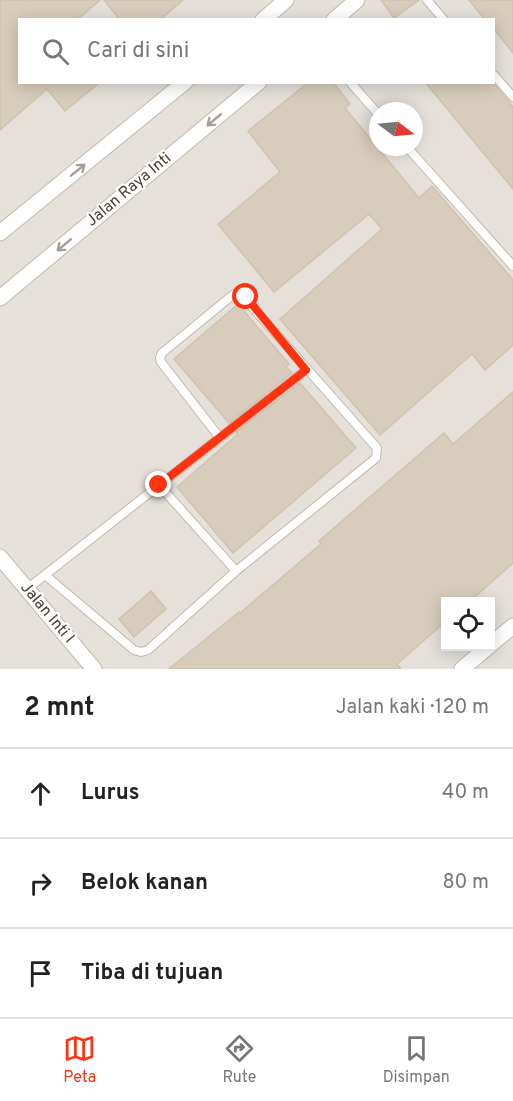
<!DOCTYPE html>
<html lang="id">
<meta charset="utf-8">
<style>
:root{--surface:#fff;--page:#f2f2f2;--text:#222;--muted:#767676;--line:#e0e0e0;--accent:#ff3310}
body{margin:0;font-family:Overpass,sans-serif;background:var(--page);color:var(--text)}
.controls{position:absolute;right:18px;bottom:18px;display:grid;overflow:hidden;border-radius:0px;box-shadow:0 3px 15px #0003}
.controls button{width:54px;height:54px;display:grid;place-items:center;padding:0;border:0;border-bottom:2px solid var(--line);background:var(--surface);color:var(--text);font:30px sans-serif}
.compass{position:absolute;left:369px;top:102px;width:54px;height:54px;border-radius:50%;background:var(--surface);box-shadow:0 3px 15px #0003;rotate:106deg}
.stop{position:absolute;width:18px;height:18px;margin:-14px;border:4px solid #ff3310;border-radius:50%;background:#fff}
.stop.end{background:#ff3310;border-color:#fff;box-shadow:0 2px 6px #0008}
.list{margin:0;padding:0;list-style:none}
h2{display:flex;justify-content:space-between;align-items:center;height:78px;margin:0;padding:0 24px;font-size:26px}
h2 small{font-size:20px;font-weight:400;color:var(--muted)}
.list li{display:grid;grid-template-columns:39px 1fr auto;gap:18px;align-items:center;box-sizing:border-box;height:90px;padding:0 24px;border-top:2px solid var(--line)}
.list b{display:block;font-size:22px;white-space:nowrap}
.list em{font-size:20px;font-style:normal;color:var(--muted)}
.icon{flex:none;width:33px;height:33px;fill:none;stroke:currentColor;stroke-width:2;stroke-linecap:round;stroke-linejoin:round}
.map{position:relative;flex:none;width:513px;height:669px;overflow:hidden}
.search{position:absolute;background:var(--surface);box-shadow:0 3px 15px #0003;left:18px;right:18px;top:18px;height:66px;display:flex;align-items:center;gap:15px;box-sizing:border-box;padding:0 21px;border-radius:0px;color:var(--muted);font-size:22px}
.sheet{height:348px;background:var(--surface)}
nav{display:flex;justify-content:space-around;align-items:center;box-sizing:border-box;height:84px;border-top:2px solid var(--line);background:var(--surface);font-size:16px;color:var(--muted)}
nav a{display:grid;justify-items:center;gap:3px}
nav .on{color:var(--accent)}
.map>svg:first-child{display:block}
.industrial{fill:#e5e0da;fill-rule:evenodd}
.building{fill:#d8cdbc;stroke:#d0c2ac;stroke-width:1.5}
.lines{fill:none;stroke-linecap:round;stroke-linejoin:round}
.service-casing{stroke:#c2b9aa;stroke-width:10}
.minor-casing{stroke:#c2b9aa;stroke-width:17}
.service{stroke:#fff;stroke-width:8}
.minor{stroke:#fff;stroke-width:15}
.oneway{stroke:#a29f9a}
.route{stroke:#ff3310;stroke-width:8}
.labels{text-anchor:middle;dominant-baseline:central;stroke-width:4.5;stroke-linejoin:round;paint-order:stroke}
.street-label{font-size:16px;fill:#463f34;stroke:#fff}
</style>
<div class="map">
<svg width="513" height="669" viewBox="0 0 513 669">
<rect width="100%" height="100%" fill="#f3efe5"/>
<path class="industrial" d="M0,0H513V669H0ZM20,20H494V82H20ZM378,111H414V147H378ZM446,602H490V646H446Z"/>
<g class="building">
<polygon points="0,0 100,0 77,20 20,20 20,82 100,82 65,111 47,89 0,130"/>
<polygon points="104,0 183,0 160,20 120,20"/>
<polygon points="381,0 419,0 394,18"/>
<polygon points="469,0 513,0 513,53 494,29 494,20 485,20"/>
<polygon points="309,82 333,82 350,104 345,108 419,198 432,186 513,280 513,345 485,370 472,354 380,435 280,319 382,229 369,214 274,292 218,224 280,172 248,131"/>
<polygon points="425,82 493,82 494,84 513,107 513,189"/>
<polygon points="238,304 289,364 286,367 292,373 229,423 174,359"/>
<polygon points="300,383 356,448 233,553 177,487 238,434 236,432"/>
<polygon points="513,392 513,563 469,602 446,602 446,621 397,664 401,669 169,669 239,612 240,613 321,544 319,541 444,433 453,444"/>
<polygon points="151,591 166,609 134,637 119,619"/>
</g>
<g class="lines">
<g class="service-casing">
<g id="service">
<polyline points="427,0 444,20"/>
<polyline points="494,75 513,97"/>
<polyline points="350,82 378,114"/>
<polyline points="407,147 513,266"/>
<polyline points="159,485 236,571"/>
<polyline points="45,575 134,650 141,652 148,650 236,571 376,458 377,448 240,293 234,294 162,353 160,358 161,362 220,438"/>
<polyline points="27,589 306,370"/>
</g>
</g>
<g class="minor-casing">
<g id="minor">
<polyline points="263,20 286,0"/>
<polyline points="334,20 357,0"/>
<polyline points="0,233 185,82"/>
<polyline points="0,298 259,82"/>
<polyline points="0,557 94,669"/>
<polyline points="490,645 513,626"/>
<polyline points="462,669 489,646"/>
</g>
</g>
<use href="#service" class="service"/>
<use href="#minor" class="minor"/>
</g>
<defs><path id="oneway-shaft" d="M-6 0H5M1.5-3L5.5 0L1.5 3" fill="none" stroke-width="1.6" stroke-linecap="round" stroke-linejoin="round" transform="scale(1.5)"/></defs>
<g class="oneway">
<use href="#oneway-shaft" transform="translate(214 120) rotate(140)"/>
<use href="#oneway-shaft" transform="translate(78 170) rotate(-39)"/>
<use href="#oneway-shaft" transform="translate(64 245) rotate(140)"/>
</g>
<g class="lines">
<polyline class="route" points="159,485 306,370 246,297"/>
</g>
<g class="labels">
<g class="street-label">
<text transform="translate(129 190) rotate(-40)">Jalan Raya Inti</text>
<text transform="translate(47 613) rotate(50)">Jalan Inti I</text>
</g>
</g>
</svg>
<div class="controls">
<button><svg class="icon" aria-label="locate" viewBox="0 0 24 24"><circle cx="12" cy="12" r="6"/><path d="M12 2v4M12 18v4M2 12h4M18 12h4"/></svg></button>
</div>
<svg class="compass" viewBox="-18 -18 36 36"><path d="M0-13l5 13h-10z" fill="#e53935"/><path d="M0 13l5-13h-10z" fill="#767676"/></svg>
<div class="stop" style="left:246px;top:297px"></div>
<div class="stop end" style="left:159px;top:485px"></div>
<div class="search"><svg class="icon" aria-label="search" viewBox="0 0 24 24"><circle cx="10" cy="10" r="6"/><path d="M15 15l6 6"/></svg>Cari di sini</div>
</div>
<section class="sheet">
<h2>2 mnt<small>Jalan kaki · 120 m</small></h2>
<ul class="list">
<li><svg class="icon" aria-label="ahead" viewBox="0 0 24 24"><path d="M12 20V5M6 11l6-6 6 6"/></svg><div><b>Lurus</b></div><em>40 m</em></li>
<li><svg class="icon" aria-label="right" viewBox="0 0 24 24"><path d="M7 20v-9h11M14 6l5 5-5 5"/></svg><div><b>Belok kanan</b></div><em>80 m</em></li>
<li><svg class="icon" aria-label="arrive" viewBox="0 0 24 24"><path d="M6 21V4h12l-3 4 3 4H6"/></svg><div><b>Tiba di tujuan</b></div></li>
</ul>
</section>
<nav>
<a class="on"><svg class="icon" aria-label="map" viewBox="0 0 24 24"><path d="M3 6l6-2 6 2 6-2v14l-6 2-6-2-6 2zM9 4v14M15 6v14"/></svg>Peta</a>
<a><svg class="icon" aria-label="directions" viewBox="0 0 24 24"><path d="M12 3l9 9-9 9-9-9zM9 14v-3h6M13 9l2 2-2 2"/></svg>Rute</a>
<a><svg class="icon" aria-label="saved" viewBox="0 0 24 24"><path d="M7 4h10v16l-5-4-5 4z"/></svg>Disimpan</a>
</nav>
